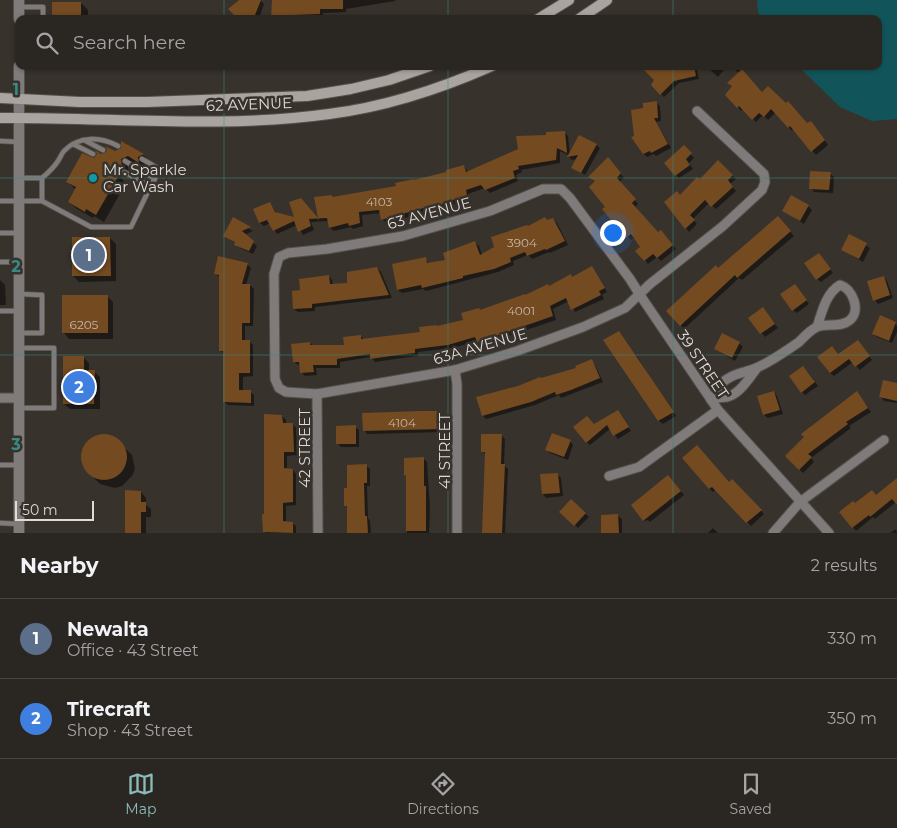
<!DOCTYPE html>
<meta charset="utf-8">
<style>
:root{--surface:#2a2622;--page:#322e2a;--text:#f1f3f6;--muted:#a5a5a5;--line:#464340;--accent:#8bbbb9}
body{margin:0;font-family:Montserrat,sans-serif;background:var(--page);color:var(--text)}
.scale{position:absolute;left:15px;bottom:12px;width:79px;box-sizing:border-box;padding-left:5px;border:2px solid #dedbd8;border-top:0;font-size:14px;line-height:18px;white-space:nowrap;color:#dedbd8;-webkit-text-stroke:4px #38322d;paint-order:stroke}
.you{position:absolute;left:612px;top:232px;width:18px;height:18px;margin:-12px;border:4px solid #fff;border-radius:50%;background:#1a73e8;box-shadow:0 0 0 8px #1a73e833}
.badge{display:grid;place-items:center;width:32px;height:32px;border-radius:50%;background:var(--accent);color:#fff;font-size:16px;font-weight:700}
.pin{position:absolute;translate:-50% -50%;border:2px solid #fff;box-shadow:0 1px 5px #0006}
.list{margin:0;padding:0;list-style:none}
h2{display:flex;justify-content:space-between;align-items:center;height:65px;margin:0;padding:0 20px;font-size:21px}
h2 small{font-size:16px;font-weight:400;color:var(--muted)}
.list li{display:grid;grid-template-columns:32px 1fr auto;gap:15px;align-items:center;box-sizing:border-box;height:80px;padding:0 20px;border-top:1px solid var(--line)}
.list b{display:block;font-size:19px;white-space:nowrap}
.list p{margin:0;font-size:16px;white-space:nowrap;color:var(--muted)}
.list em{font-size:16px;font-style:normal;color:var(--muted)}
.icon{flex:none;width:28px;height:28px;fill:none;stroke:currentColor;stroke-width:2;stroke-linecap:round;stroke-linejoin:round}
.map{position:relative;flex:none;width:897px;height:533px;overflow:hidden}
.search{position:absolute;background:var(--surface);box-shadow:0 1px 4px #0004;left:15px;right:15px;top:15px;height:55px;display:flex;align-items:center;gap:12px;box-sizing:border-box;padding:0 18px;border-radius:10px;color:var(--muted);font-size:19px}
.sheet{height:225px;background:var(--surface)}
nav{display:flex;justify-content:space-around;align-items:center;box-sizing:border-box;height:70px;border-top:1px solid var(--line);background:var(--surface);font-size:14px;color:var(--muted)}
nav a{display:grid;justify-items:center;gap:2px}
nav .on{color:var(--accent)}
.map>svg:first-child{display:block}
.water{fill:#11555b}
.shadow{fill:#0007}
.building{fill:#744a20}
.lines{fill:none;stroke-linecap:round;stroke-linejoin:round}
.service-casing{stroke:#56504c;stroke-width:6}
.minor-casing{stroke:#56504c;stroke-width:11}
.tertiary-casing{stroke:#56504c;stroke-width:12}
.secondary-casing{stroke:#56504c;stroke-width:12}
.service{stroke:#7f7b7a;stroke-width:4.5}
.minor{stroke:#7f7b7a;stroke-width:9}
.tertiary{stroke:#7f7b7a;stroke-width:10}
.secondary{stroke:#aaa4a1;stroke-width:10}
.grid{fill:none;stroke:#388a83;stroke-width:1;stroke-opacity:0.55}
.culture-dot{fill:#0f9aa8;stroke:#38322d;stroke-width:2}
.labels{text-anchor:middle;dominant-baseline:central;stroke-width:5;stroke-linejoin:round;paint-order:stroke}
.number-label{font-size:12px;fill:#c4b7aa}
.street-label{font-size:15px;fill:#dedbd8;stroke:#38322d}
.poi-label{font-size:15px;fill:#dedbd8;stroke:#38322d;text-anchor:start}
.grid-label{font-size:16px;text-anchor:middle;font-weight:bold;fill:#388a83;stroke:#38322d;stroke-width:5;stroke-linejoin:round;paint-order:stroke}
</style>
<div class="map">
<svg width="897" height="533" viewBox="0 0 897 533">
<rect width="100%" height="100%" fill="#38322d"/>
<polygon class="water" points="757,0 897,0 897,119 872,121 840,107 798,66 878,66 878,19 761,19 758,11"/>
<g class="shadow">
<polygon points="240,0 260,0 264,4 259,18 239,19"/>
<polygon points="273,0 395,0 395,1 346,9 346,12 323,13 323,17 272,19"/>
<polygon points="81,3 88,10 88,19 53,19"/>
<polygon points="663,66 677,83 673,66 696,66 699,79 679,83 664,97 652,85"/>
<polygon points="706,66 727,66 718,77"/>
<polygon points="730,66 739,66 763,93 808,125 811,122 828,145 816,155 794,129 792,131 776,112 768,120 763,115 756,122 743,109 741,111 738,107 733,86 739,73"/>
<polygon points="657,103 660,106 661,121 656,122 671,148 656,156 654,154 647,157 644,154 636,136 644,110"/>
<polygon points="564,132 568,136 570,156 560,151 560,163 521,170 522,172 516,175 518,181 490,193 485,188 468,194 470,199 433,212 431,211 386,223 382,219 381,213 362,215 363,226 353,229 351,227 334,231 330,228 328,221 311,222 314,230 303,235 297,225 277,234 270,223 264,226 260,223 254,210 270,203 277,214 296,218 304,203 319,221 316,198 332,196 333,198 397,187 448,173 464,166 468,172 548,136"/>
<polygon points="580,137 596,145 600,148 585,175 573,167 577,159 572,160 569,157"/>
<polygon points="122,143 143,155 151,162 145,165 146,169 136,163 128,167 129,172 120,171 119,176 126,183 104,222 94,216 93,218 77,209 69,202 76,190 68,182 101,155 115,153 123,149"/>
<polygon points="684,147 694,158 689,163 693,169 679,178 676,175"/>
<polygon points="718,162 736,179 730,184 736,191 716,209 709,203 693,219 697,224 689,232 686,228 680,196 700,181"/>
<polygon points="611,163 624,178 619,182 638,204 635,207 658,234 664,235 676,249 661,261 657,257 648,264 645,260 642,247 635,237 631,240 604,209 607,207 596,182 590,177"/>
<polygon points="830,173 834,177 833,193 814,192 811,188"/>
<polygon points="808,206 812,210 804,224 784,211"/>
<polygon points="233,219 253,231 244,235 257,246 253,254 240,248 236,243 225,235"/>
<polygon points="553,219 557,223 568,245 550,253 549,252 532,259 528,255 513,261 514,265 498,272 426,291 423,289 402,293 398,290 394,265 425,258 429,264 446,261 475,243 479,246 482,255"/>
<polygon points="781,221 794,236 742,280 739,278 684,329 681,325 718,269"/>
<polygon points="850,236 870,248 863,262 843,250"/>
<polygon points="110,238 116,244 116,281 79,282 73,276"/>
<polygon points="822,258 833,273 821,282 817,279"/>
<polygon points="247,264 251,268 246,285 250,285 254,289 253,326 245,326 245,341 250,342 253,345 253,376 243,377 243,391 250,392 254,395 254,406 228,405 224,402 224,354 221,351 219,277 216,274"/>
<polygon points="592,267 607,292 602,295 604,299 575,312 569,301 553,309 556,320 491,342 482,345 478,341 452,348 418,352 418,356 402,358 375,362 371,357 340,362 340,368 316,368 317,375 305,376 301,372 300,365 298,365 294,361 310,343 313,346 345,346 360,336 364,339 421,333 465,321 481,311 572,278"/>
<polygon points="377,268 381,272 392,298 315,307 315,311 298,312 294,309 302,292 329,276 332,280 333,285 348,284"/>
<polygon points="884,277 887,281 893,298 878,304 875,300"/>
<polygon points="0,280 5,285 6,305 0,305"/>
<polygon points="798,289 809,304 797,313 793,310"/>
<polygon points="107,296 113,302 113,339 69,339 64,333"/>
<polygon points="766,313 778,328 765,337 750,318"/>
<polygon points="880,317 897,325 897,332 892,343 877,337 873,334"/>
<polygon points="605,341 634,354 638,358 662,397 666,400 676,416 663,424 659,421"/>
<polygon points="739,343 743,347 735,361 715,349"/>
<polygon points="861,345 872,360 860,370 853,362 834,376 830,373 838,356"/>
<polygon points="83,357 89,363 89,372 94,372 100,377 100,409 70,409 64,404"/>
<polygon points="592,361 595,365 603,382 561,398 559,395 535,405 486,419 483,416 478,398 578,369"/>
<polygon points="807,371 818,386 805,395 802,392"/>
<polygon points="897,384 897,403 884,401 881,397"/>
<polygon points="774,392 777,396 783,414 768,418 764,415 758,397"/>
<polygon points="857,393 871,412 849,426 851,428 811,458 814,462 803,473 786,456"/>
<polygon points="618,411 631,431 618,439 610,429 590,445 586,442 594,426"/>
<polygon points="441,412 444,416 445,432 367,434 364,430"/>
<polygon points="282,416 286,420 286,424 293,424 296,428 297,455 287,456 287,470 293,470 296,474 296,505 286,506 286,523 292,523 296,526 296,533 266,533 264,532 266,515"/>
<polygon points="355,427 359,430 359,447 341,447 337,443"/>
<polygon points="99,435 113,437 132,455 135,469 132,476 122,486 115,488 100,484 87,471 82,457 87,443 92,438"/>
<polygon points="501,435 505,439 504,465 508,469 505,533 483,533 486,455 482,451"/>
<polygon points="570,441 573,445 568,460 550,453 547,450"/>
<polygon points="423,458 427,462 430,508 429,533 407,533 407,477 405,475"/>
<polygon points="683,458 729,483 753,502 764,514 751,526 716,489 713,492 710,489"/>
<polygon points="366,466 370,469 370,486 367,486 368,518 370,521 371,533 349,533 348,509 346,506 348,490"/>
<polygon points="557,474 561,478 563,496 546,498 543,494"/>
<polygon points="672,480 684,495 650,522 648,520 645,521 642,518"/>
<polygon points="897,480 897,503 896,502 875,519 873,517 856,531 853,527 855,504 876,496"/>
<polygon points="141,492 146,498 146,505 151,509 151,517 146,517 146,533 126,533"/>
<polygon points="571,501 589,517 578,528 561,512"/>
<polygon points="618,516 622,519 622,533 602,533"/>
<polygon points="713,528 718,533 708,533"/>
<polygon points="896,529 897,533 890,533"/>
</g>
<g class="building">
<polygon points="239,0 261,0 255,15 246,19 238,19 228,9"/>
<polygon points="272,0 343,0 343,9 320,9 320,14 292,15 292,19 271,19"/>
<rect x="52" y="2" width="29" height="17"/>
<polygon points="640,66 694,66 696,76 674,81 660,95 651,85 654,80"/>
<polygon points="742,69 762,92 768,86 786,103 788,101 807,123 811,121 825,140 811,152 790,126 788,128 771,109 764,117 759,113 752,120 739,106 737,108 725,95 732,86 727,83"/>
<polygon points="657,101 658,118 654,118 668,144 651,153 650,151 643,154 631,137 634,136 631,110 643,108 643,103"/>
<polygon points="565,131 567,153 557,148 556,160 518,166 519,169 513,171 515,178 485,190 481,185 466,190 467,195 428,209 427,207 381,220 379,210 359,212 360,223 349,226 348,223 329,228 327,218 309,219 311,226 298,232 294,221 273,231 267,220 259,223 253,209 270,202 275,212 294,217 289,202 301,198 318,218 314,197 332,195 332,197 396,186 395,183 414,179 414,180 446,172 446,170 464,165 466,172 518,149 516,136 546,135 546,132"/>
<polygon points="579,135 597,144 581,173 571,168 578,155 567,157"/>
<polygon points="121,141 144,154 138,157 139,163 128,156 121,159 122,166 115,163 112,165 112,170 119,175 96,215 86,209 85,212 68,202 76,187 66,182 82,153 94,158 97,154 95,150 101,154 106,152 107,149 105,146 115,151 121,148"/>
<polygon points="684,145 692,153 686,159 690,165 675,176 664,163"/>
<polygon points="608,157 621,173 617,178 636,199 632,203 658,232 661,230 673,245 657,258 653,254 644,261 635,251 640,247 631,234 626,238 602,209 605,207 589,187 595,181 588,177"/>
<polygon points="718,160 733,175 728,180 733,187 711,207 705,200 690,215 695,220 685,229 664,202 677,191 680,195 697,177 700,179"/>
<polygon points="810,171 831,172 829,190 809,189"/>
<polygon points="791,195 809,205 800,221 782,211"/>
<polygon points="778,216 791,231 737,278 735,275 680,326 666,311 716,265 718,268"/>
<polygon points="233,217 251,227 242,231 254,241 249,251 234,245 235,242 223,236"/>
<polygon points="545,217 547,220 553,218 565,241 546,250 545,249 527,256 525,252 510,258 511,262 494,269 463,276 463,278 422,288 421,285 397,290 392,264 426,257 427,263 445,260 443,253 475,241 480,255 494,247 491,237 527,225 528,226"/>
<polygon points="849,234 867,243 859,259 841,250"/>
<polygon points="72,237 110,237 111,276 72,276"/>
<polygon points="819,253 831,269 816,280 804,263"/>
<polygon points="218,256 248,263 242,284 250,284 250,323 242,323 242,340 250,340 250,373 239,373 239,390 251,390 251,403 223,402 223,351 219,351 219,275 214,274"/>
<polygon points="592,266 605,288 599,291 601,295 571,310 566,298 550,306 553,316 487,339 477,342 475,337 448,345 415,349 415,353 398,355 370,359 370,354 337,359 337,365 313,365 314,372 300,373 299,362 293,362 291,344 310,342 310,345 344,345 343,337 361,335 361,339 420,332 419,327 437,325 437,326 463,320 461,313 479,308 480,310 525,294 525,295 548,284 549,286 571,274 572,277"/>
<polygon points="377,267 389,295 312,304 312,308 293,309 292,291 300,290 299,279 329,275 330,284 347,283 347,272"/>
<polygon points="884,276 890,295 873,301 867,281"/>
<polygon points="795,284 807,300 792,311 780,294"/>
<rect x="62" y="295" width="46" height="38"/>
<polygon points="763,307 775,324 760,334 748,318"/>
<polygon points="880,315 896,322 889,341 872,334"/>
<polygon points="619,331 674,412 658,421 603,340"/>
<polygon points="722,333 740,342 732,358 714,349"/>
<polygon points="858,340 870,356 855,367 849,359 830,373 817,357 832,346 838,354"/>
<polygon points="63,356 84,356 84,370 95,370 94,404 63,404"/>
<polygon points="592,359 600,378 571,390 556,395 555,392 531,402 482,416 476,397 518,386 540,377 541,378 576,368 575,366"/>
<polygon points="803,366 815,382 801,393 789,376"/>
<polygon points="883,380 897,383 897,401 879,397"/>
<polygon points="774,391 780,410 763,415 757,396"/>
<polygon points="857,391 868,408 846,422 848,424 808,454 812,457 799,470 785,456 804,437 801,434"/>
<polygon points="618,410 629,427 613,436 607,425 586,443 573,427 587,416 594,424"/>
<polygon points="421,411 441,411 441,429 363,431 362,413"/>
<polygon points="264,414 282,415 283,423 293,423 294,452 284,452 284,468 293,469 293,502 283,503 283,521 293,522 293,533 263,532 262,514 264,514"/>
<polygon points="356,425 356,444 336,444 336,426"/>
<polygon points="552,433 571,440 564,457 545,450"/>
<circle cx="104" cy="457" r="23"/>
<polygon points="481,434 502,434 501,464 505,464 502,533 482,533 485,452 481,452"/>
<polygon points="697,445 729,482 732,479 762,510 746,523 712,487 709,489 682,458"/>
<polygon points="424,457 424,486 426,486 426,531 406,531 406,475 404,476 404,458"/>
<polygon points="367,464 367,483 364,483 365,516 367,516 368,533 347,533 347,506 344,506 344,488 347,488 347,465"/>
<polygon points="558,473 560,493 542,494 540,474"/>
<polygon points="668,475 681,491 643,521 631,505"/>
<polygon points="897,478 897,505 892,499 870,517 869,515 852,528 839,512 853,501 855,503 872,490 876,495"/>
<polygon points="125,490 141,491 141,502 146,502 146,512 141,512 141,533 125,533"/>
<polygon points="571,499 586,513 574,526 559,512"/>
<polygon points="618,514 619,533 601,533 601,515"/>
</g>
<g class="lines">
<g class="service-casing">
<g id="service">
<polyline points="19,7 43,7 43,19"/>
<polyline points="84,140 103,150"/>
<polyline points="0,141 19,142"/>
<polyline points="73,144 93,154"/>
<polyline points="125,161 155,179"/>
<polyline points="115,167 152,187"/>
<path d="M42,178C48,173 54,167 58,161C60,158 62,153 64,151C79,135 101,137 118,146"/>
<polyline points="0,201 42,201 42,178 19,178"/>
<polyline points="42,201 91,227 131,227 157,173 156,167 142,159"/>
<polyline points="0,233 19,233"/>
<polyline points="0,262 19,262"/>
<polyline points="0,311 19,311"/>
<polyline points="19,333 42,333 42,295 20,294"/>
<polyline points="19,348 54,348 54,408 19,408"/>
<polyline points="0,465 19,465"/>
<polyline points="0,523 19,524"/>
</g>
</g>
<g class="minor-casing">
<g id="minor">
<polyline points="697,111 764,174 765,182 762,190 723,226 650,284 625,308 583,327 517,351 455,370 317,394 286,392 279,388 275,379 274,274 279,257 288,253 327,249 403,236 490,211 543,189 561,189 570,198 630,279 640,295 718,410 829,533"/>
<polyline points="455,370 457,384 457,533"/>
<polyline points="317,394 318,533"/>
<polyline points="0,398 19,398"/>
<path d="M714,398C716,393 718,387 721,384C730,374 744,373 756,368C766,364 789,349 799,342C804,337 810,330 817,327C827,323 841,328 850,320C861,311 853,289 840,285C826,293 822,312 817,327"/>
<path d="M711,400C717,397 721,398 727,397C740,394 749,378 757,368"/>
<polyline points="609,476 639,467 718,410"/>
<polyline points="773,533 800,502 884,440"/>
</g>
</g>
<g class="tertiary-casing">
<g id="tertiary">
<polyline points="19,0 19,19"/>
<polyline points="19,533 19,66"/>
</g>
</g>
<g class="secondary-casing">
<g id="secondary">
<polyline points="538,19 569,0"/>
<polyline points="579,19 607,0"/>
<polyline points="0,98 80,102 147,102 307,96 351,89 389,80 430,66"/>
<path d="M0,118C109,117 220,129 329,114C385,107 440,89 492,66"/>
</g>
</g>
<use href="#service" class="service"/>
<use href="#minor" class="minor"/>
<use href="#tertiary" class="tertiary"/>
<use href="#secondary" class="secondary"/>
</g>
<path class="grid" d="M224,0V19M448,0V19M673,0V19M224,66V533M448,66V533M673,66V533M0,178H897M0,355H897"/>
<circle class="culture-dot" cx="93" cy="178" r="5"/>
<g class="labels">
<g class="number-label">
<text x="379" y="201">4103</text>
<text x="522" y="242">3904</text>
<text x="521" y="310">4001</text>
<text x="84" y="324">6205</text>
<text x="402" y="422">4104</text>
</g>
<g class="street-label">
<text transform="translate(249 104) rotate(-2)">62 AVENUE</text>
<text transform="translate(429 213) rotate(-15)">63 AVENUE</text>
<text transform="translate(480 346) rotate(-16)">63A AVENUE</text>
<text transform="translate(703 364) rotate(56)">39 STREET</text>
<text transform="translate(304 448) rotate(-90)">42 STREET</text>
<text transform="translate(444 451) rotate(-90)">41 STREET</text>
</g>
<g class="poi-label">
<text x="103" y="169">Mr. Sparkle<tspan x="103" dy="17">Car Wash</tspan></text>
</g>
</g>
<g class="grid-label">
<text x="16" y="95">1</text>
<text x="16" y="272">2</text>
<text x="16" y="450">3</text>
</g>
</svg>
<div class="scale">50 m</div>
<div class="you"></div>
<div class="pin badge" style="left:89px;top:255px;background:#5c6f8a">1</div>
<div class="pin badge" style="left:79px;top:387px;background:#3f7fe0">2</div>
<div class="search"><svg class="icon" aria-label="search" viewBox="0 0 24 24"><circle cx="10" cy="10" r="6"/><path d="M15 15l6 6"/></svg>Search here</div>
</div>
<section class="sheet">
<h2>Nearby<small>2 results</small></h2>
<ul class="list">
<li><span class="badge" style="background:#5c6f8a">1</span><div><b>Newalta</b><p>Office · 43 Street</p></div><em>330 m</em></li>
<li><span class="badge" style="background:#3f7fe0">2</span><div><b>Tirecraft</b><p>Shop · 43 Street</p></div><em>350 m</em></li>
</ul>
</section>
<nav>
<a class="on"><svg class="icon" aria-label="map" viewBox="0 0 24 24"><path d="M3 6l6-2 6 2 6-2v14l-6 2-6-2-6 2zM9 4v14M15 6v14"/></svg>Map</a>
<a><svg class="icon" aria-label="directions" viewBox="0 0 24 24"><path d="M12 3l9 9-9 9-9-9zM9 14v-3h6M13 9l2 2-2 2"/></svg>Directions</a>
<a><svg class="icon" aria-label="saved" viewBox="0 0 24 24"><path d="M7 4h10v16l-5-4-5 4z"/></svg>Saved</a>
</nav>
